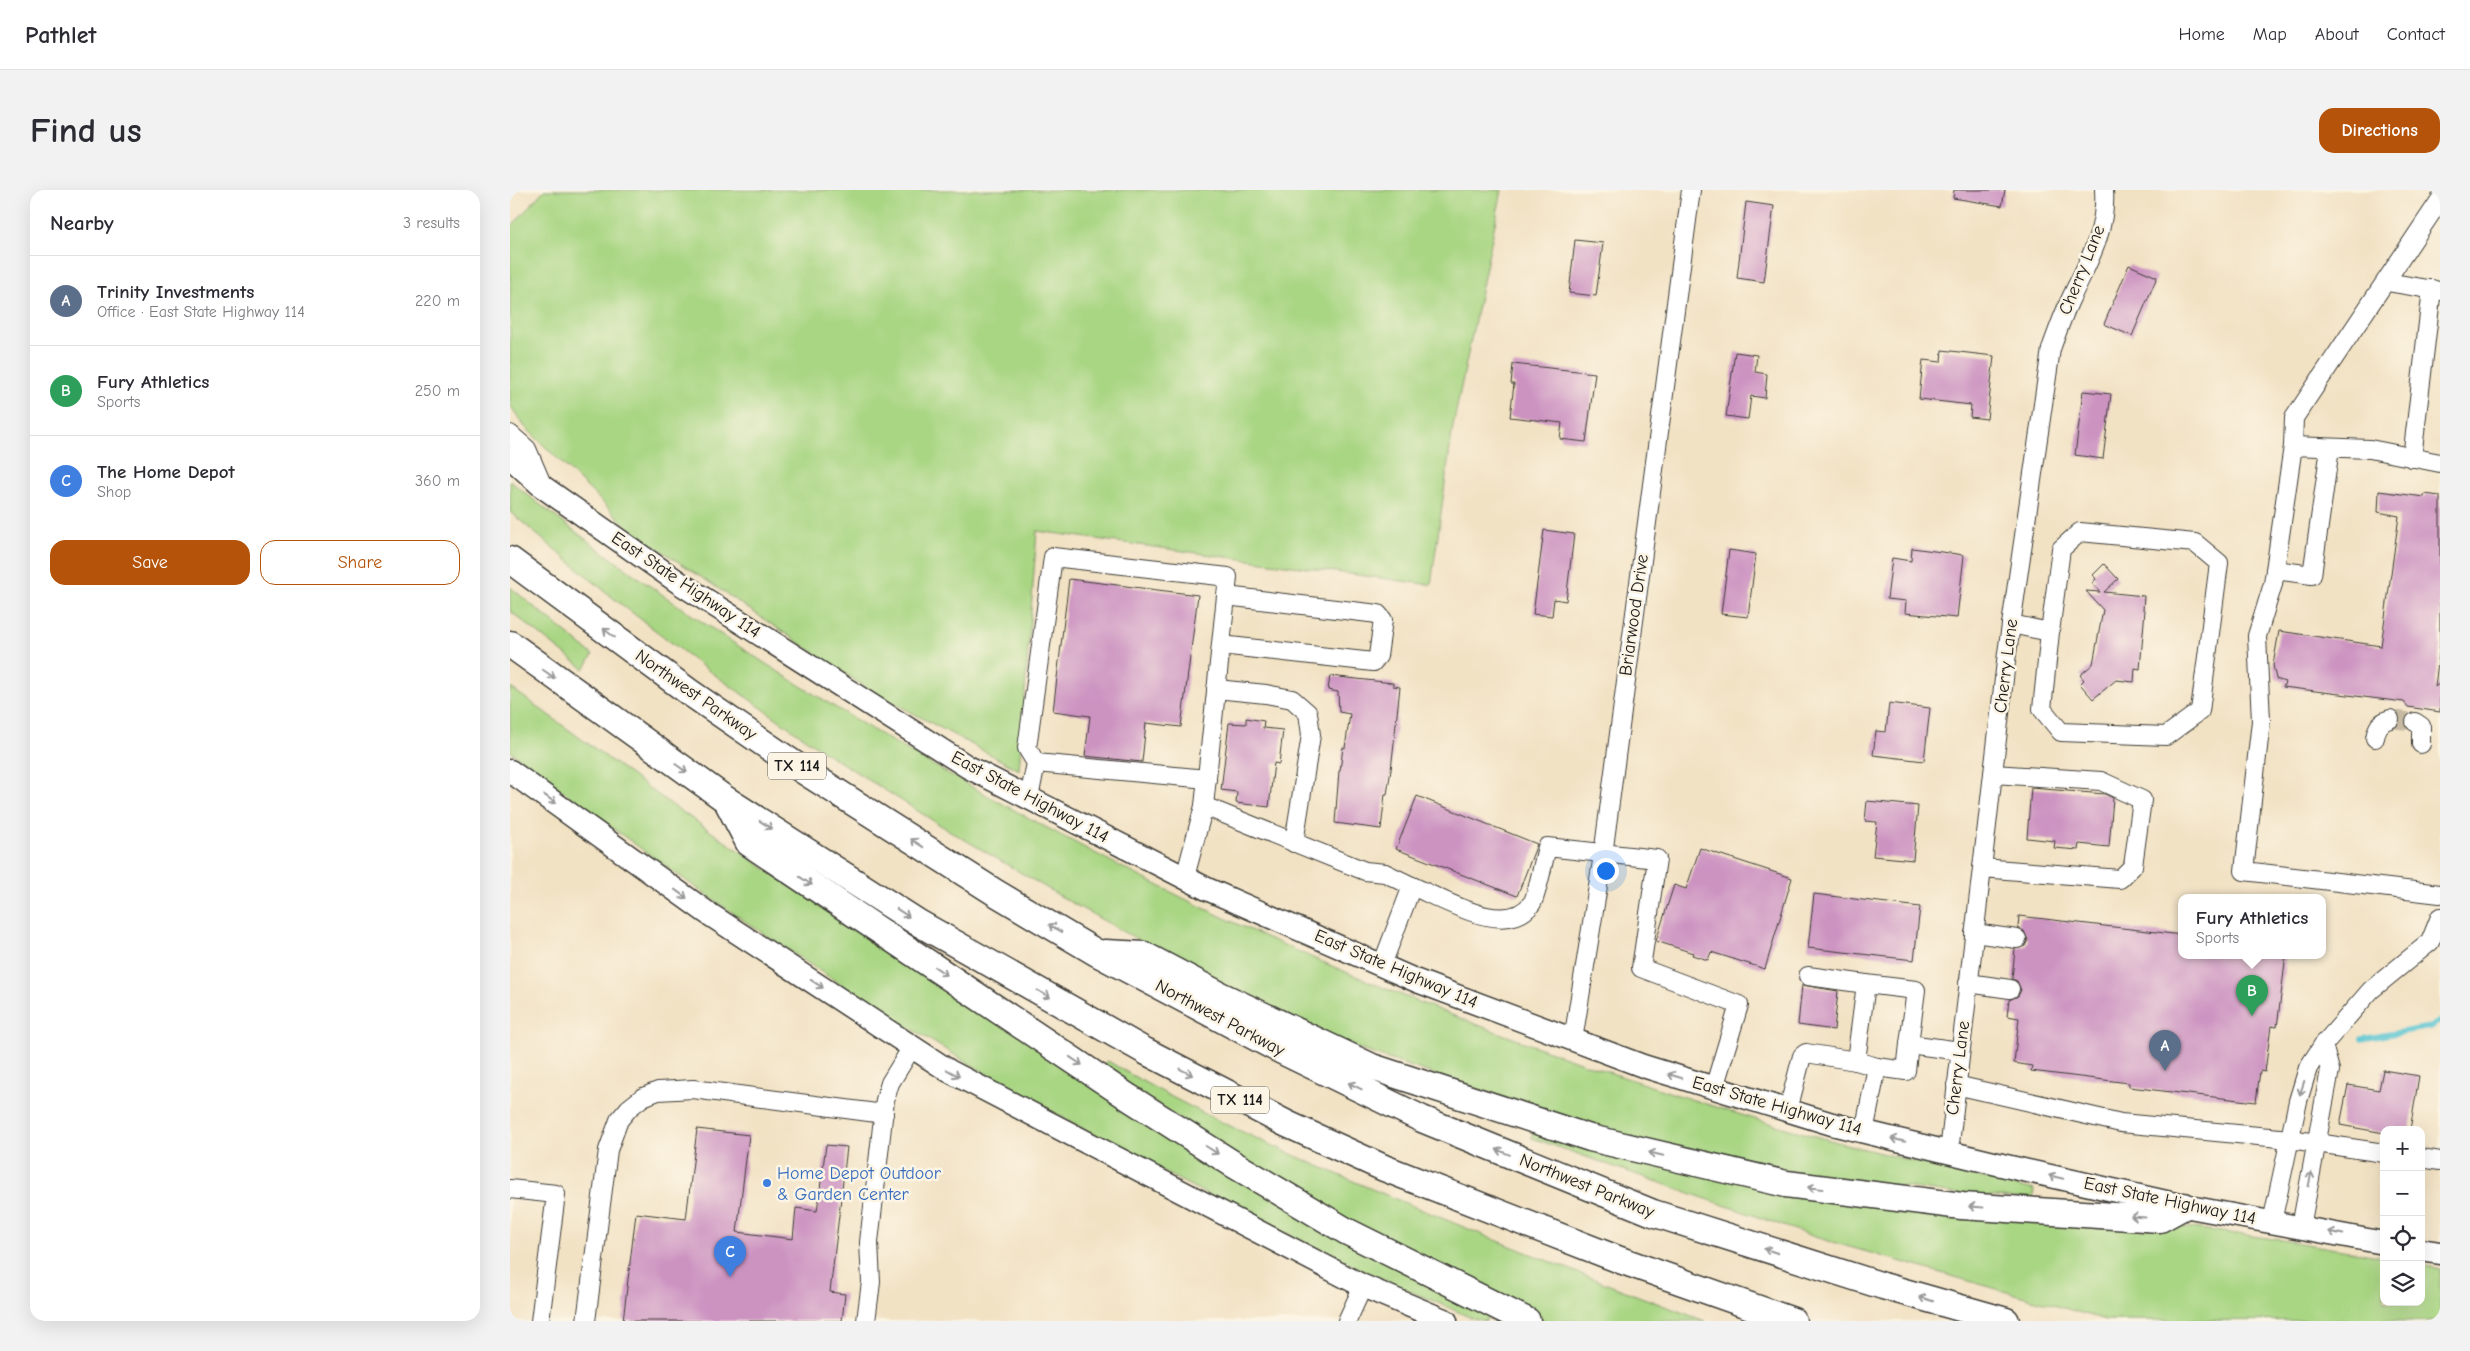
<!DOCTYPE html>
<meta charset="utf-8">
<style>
:root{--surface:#fff;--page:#f2f2f3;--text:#2b2b33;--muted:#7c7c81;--line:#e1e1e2;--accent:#b45309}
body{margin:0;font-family:"Comic Neue",sans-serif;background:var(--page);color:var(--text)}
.controls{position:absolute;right:15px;bottom:15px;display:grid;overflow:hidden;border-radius:10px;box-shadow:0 5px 20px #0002}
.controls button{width:45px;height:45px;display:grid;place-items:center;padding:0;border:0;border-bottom:1px solid var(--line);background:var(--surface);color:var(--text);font:25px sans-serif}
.you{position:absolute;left:1095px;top:680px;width:18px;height:18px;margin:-12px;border:4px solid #fff;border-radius:50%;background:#1a73e8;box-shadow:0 0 0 8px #1a73e833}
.badge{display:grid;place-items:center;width:32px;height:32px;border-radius:50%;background:var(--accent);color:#fff;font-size:16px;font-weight:700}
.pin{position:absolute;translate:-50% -41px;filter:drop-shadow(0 1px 2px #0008)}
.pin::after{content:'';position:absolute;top:26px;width:18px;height:15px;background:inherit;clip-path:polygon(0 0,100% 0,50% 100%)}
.popup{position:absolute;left:1668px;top:704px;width:148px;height:65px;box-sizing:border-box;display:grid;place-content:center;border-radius:10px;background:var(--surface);filter:drop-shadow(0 1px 4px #0005);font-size:16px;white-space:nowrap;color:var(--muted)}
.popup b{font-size:19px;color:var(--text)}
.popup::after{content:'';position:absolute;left:50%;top:100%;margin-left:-10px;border:10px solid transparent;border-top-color:var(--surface)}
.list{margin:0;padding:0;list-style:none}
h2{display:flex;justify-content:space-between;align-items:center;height:65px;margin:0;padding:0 20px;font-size:21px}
h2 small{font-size:16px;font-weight:400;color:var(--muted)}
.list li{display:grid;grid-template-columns:32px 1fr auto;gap:15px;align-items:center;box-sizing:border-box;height:90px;padding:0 20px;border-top:1px solid var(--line)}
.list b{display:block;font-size:19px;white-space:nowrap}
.list p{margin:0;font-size:16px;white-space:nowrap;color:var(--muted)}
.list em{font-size:16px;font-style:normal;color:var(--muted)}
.actions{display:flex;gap:10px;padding:15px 20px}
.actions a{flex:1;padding:11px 0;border:1px solid var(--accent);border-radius:15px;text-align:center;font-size:18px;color:var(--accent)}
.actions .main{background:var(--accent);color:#fff}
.icon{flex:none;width:28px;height:28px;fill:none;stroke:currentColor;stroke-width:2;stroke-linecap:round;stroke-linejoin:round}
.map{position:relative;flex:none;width:1930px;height:1131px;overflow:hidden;border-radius:15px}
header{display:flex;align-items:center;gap:30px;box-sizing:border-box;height:70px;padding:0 25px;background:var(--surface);border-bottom:1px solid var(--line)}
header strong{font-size:24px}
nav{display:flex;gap:28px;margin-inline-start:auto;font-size:18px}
.intro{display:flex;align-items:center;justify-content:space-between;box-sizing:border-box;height:120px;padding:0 30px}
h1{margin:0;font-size:35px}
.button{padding:12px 22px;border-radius:15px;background:var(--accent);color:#fff;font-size:18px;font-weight:700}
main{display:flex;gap:30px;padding:0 30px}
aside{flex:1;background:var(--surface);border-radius:15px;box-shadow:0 5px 20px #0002}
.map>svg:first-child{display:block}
.green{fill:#a9d683;stroke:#627950}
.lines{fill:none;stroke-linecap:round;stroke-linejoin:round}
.stream{stroke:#59c5d2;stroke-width:5.5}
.building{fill:#cc93c1}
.minor-tunnel{stroke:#c7baa2;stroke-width:18;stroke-dasharray:18 9;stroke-linecap:butt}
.minor-casing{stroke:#3c3a35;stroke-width:20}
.major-casing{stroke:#3c3a35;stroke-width:25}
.highway-casing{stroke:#3c3a35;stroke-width:29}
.minor{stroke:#fff;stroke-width:18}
.major{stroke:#fff;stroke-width:22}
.highway{stroke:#fff;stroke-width:26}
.oneway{stroke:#999}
.shop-dot{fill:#3f7fe0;stroke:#fcf5e5;stroke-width:2}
.labels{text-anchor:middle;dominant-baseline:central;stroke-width:5;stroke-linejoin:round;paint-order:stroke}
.shield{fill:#fcf5e5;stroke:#5f5d58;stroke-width:1}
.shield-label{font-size:16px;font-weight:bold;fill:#1c1c1c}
.street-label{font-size:18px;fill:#1c1c1c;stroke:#fcf5e5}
.shop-label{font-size:18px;fill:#366cbe;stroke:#fcf5e5;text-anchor:start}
</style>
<header>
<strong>Pathlet</strong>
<nav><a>Home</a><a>Map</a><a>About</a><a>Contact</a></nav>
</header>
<div class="intro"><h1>Find us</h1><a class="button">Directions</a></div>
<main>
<aside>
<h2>Nearby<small>3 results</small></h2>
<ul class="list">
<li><span class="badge" style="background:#5c6f8a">A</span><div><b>Trinity Investments</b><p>Office · East State Highway 114</p></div><em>220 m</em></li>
<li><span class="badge" style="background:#2e9e5b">B</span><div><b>Fury Athletics</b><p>Sports</p></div><em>250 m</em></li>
<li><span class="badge" style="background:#3f7fe0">C</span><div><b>The Home Depot</b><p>Shop</p></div><em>360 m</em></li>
</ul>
<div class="actions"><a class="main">Save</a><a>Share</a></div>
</aside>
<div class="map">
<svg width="1930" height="1131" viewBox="0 0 1930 1131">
<rect width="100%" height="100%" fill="#fcf5e5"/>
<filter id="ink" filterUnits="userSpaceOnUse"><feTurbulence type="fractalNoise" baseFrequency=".02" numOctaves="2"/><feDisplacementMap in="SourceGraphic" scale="10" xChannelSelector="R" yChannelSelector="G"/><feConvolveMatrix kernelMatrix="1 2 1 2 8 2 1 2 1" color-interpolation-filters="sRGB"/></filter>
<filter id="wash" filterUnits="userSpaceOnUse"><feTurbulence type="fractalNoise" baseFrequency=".0096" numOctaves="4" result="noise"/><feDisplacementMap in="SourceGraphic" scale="20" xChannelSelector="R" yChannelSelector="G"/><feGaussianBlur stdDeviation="1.12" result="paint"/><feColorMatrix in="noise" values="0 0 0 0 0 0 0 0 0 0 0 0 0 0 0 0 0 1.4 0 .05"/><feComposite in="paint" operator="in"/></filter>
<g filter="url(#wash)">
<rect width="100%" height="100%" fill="#f2e2c4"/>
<g class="green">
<polygon points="34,0 992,0 943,236 921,395 527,341 509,580 358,499 121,340 15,237 0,215 0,38"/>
<path d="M0,291C164,422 343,534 528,633C601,672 674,710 749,744C906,815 1070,876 1235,926C1330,955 1428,977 1524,1000L1523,1009L1453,1005L1287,982L1222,971L1110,947L834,854L721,801L562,713L430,635L313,561L192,476L103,408L0,322Z"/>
<polygon points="0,397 83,465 74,479 0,421"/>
<path d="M0,497L162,615L263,684L978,1125L976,1131C962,1130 947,1121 933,1115C891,1098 850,1079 809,1059C521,924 251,755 0,561Z"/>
<path d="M598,871C680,921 769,959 857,997C969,1044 1081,1089 1195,1131H1033L919,1076L787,1004L595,881L594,874Z"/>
<polygon points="1023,941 1174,979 1682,1038 1772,1050 1874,1067 1874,1112 1911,1112 1911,1075 1930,1079 1930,1131 1596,1130 1308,1048 1022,948"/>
</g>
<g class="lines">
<polyline class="stream" points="1852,849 1920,837 1930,831"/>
</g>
<g id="blocks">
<g class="building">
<polygon points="1444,0 1495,0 1492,16 1443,8"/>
<polygon points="1236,12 1264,16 1254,92 1227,88"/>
<polygon points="1065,50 1093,53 1086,106 1059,103"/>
<polygon points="1619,75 1647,87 1622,146 1594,134"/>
<polygon points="1432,160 1484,166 1477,229 1460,227 1461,215 1409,209 1413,170 1431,172"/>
<polygon points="1225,162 1247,165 1245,182 1257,184 1255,208 1241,206 1238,229 1216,226"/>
<polygon points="1003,174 1085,183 1076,252 1050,249 1052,233 1000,227 1004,194 1001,194"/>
<polygon points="1573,201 1601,204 1593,269 1565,265"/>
<polygon points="1869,301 1914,307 1915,304 1930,306 1930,456 1925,497 1930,493 1930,522 1898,517 1894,512 1773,497 1775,492 1766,489 1763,475 1769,441 1871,456 1889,326 1868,322"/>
<polygon points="1034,340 1064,344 1056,411 1044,409 1042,426 1023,424"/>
<polygon points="1402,358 1454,365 1447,428 1395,423 1396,411 1377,409 1382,368 1401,371"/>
<polygon points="1219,360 1246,364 1238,427 1211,424"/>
<polygon points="1594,374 1608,389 1594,402 1634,406 1633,420 1635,420 1630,479 1625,478 1624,492 1606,490 1583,509 1570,494 1574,490 1570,485 1583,474 1593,420 1576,401 1590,402 1582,393 1586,389 1583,385"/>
<polygon points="559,389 688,405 671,537 636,533 632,572 575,566 580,526 543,521"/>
<polygon points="820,486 883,493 883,496 890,497 881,580 877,604 875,604 871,639 825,633 829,581 830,581 833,557 835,558 840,524 829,522 828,502 818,500"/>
<polygon points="1379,513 1420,518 1414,571 1363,565 1366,541 1376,542"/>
<polygon points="736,528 754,531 753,538 773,540 769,574 764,573 759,617 726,613 727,602 711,600 719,533 736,534"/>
<polygon points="1521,598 1595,604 1603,608 1599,657 1569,654 1568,660 1544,658 1545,651 1517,648"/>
<polygon points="907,606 1027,654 1007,706 886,659"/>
<polygon points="1357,611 1408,616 1403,670 1363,666 1367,632 1355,631"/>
<polygon points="1190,658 1282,688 1255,779 1201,762 1198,770 1182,765 1183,763 1146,751 1164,695 1176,699"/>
<polygon points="1304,704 1410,717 1404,770 1298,758"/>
<polygon points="1509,726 1672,745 1672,765 1776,765 1767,837 1761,836 1755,882 1750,881 1746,912 1619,897 1619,893 1521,881 1522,876 1504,873 1509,828 1497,826 1499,810 1508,806 1511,800 1507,791 1502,789 1505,759 1515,756 1518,750 1514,741 1508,738"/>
<polygon points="1292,795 1328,801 1324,840 1288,835"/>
<polygon points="1873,880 1909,886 1900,940 1874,940 1874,943 1830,935 1838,895 1869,900"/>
<polygon points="187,939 239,945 227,1042 283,1049 286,1018 307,1021 316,955 337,957 320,1102 335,1104 332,1131 113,1131 126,1023 176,1029"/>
</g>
</g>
</g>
<g filter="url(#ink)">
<use href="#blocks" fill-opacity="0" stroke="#3c3a35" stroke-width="1"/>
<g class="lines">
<polyline class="minor-tunnel" points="1880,529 1905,532"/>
<g class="minor-casing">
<g id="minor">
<polyline points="1877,92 1930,101"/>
<polyline points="0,244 17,259 32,294"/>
<polyline points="1783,256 1784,228 1930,10"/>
<polyline points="1902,268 1922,99"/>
<polyline points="1930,273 1860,259 1783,256 1763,394 1747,446 1751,531 1734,681 1930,704"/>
<polyline points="1765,380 1802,385 1820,258"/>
<polyline points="1501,434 1540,442 1551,359 1570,342 1685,353 1709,373 1690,521 1656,546 1551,542 1532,519 1540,442"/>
<polyline points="711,455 863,472 868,466 873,430 868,424 716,406"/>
<polyline points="706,499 756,504 782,509 798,523 801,545 784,653"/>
<polyline points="1905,532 1911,536 1911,554"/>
<path d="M1865,548C1867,537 1870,532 1880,529"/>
<polyline points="526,573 697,589"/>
<polyline points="519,608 526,573 517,558 543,367 718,387 694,616"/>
<polyline points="1472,678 1610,689 1623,676 1632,610 1591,591 1483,584"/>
<polyline points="675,687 694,616 855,681 875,683 902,696"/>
<polyline points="1464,743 1507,749"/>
<path d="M872,775L902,696C933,709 997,749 1022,713C1027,706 1034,668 1037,657L1147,669L1131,778L1229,815L1204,898"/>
<polyline points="1298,786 1356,794"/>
<polyline points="1458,793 1500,799"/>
<polyline points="1063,850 1093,665 1181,0"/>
<polyline points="1346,871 1367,877 1354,942"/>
<polyline points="1367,877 1396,881 1399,854"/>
<polyline points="1446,895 1611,933 1780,949 1874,963"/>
<polyline points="1278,920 1292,866 1296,863 1346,871 1356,794 1406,800 1399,854 1450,861"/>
<path d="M1439,962L1497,463L1541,159C1547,142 1553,125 1561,108C1578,72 1597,41 1594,0"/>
<polyline points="1911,968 1930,971"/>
<polyline points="0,999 46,1004 30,1131"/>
<polyline points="1762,1032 1788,911 1798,878 1813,855 1861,800 1920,752 1930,727"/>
<polyline points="1791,1037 1820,880 1813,855"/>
<polyline points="76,1131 98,960 109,930 119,918 133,907 148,901 183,899 374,924"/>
<polyline points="356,1131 361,1092 359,1052 375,910 380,893 402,857"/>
<polyline points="837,1131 853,1096"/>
</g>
</g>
<g class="major-casing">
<g id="major">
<polyline points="0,267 33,297 171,394 458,577 697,699 907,791 1133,876 1322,934 1500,977 1674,1016 1874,1053"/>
<polyline points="0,581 196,722 439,881 853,1096 936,1131"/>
<polyline points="1911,1060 1930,1063"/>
</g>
</g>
<g class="highway-casing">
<g id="highway">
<polyline points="0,370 179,502 294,581 486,703 587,763 766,858 912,929 1143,1023 1373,1096 1496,1131"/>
<polyline points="0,454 215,609 407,732 635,861 777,934 874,978 1110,1070 1283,1131"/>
<polyline points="217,611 239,653 618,907 723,974 836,1041 1017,1131"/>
<polyline points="595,763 634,765 710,805 862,877 1080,948 1276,994 1452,1016 1650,1029 1674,1016"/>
</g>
</g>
<use href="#minor" class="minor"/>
<use href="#major" class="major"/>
<use href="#highway" class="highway"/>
</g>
<defs><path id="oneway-shaft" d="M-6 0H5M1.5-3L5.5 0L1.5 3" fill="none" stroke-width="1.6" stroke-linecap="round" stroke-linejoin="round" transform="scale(1.25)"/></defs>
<g class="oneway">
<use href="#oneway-shaft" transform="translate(99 443) rotate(-143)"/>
<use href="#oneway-shaft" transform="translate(39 484) rotate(35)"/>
<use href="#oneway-shaft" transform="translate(171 578) rotate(35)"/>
<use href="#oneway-shaft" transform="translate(40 609) rotate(36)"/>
<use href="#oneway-shaft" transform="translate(256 635) rotate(33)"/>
<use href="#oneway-shaft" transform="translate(407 653) rotate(-147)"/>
<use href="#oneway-shaft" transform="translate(296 691) rotate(34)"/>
<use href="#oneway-shaft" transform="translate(171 704) rotate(36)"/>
<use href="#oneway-shaft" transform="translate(393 723) rotate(33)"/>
<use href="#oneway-shaft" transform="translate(545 738) rotate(-149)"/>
<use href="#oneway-shaft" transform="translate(431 781) rotate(34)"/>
<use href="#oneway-shaft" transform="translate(307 794) rotate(33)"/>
<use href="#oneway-shaft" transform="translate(534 804) rotate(30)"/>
<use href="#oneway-shaft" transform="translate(566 871) rotate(34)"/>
<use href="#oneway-shaft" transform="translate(676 882) rotate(27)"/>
<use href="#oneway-shaft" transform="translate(443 883) rotate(29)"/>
<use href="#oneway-shaft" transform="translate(1165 886) rotate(-163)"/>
<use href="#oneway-shaft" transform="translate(845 896) rotate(-154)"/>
<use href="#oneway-shaft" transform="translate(1792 898) rotate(108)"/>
<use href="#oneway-shaft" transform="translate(1388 950) rotate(-166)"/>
<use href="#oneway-shaft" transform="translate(702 960) rotate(32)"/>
<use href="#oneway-shaft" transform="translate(993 962) rotate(-158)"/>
<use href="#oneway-shaft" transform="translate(1146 964) rotate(-167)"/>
<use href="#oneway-shaft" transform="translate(1546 987) rotate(-167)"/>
<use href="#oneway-shaft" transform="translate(1800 989) rotate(-79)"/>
<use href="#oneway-shaft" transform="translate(1305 998) rotate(-173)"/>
<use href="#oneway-shaft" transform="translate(1466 1017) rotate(-176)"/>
<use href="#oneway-shaft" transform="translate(1628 1027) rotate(-176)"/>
<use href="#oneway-shaft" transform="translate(1826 1043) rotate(-169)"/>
<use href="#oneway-shaft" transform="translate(1261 1061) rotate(-162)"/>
<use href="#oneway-shaft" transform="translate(1416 1109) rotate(-163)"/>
</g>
</g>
<circle class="shop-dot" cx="257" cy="993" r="5"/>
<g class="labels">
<g class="shield">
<rect x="258" y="562.5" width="58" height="27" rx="4"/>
<rect x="701" y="896.5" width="58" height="27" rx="4"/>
</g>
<g class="shield-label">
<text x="287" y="576">TX 114</text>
<text x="730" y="910">TX 114</text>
</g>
<g class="street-label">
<text transform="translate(1572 80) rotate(-68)">Cherry Lane</text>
<text transform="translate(176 395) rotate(34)">East State Highway 114</text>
<text transform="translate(1124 425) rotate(-82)">Briarwood Drive</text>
<text transform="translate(1496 476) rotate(-83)">Cherry Lane</text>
<text transform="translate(186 505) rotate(35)">Northwest Parkway</text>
<text transform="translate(520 607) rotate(28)">East State Highway 114</text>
<text transform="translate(886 779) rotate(23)">East State Highway 114</text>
<text transform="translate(710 828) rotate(28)">Northwest Parkway</text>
<text transform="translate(1448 878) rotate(-83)">Cherry Lane</text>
<text transform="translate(1267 916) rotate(16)">East State Highway 114</text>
<text transform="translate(1077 996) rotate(22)">Northwest Parkway</text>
<text transform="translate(1660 1011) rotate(12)">East State Highway 114</text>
</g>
<g class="shop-label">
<text x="267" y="983">Home Depot Outdoor<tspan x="267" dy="21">&amp; Garden Center</tspan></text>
</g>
</g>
</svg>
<div class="controls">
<button>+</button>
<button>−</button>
<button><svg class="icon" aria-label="locate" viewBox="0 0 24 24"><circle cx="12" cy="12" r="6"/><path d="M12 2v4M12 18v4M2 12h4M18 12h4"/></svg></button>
<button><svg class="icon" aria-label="layers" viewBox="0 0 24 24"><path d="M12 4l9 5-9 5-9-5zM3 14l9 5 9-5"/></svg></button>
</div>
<div class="you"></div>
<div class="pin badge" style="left:1655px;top:881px;background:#5c6f8a">A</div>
<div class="pin badge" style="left:1742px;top:826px;background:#2e9e5b">B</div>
<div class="popup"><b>Fury Athletics</b>Sports</div>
<div class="pin badge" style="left:220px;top:1087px;background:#3f7fe0">C</div>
</div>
</main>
